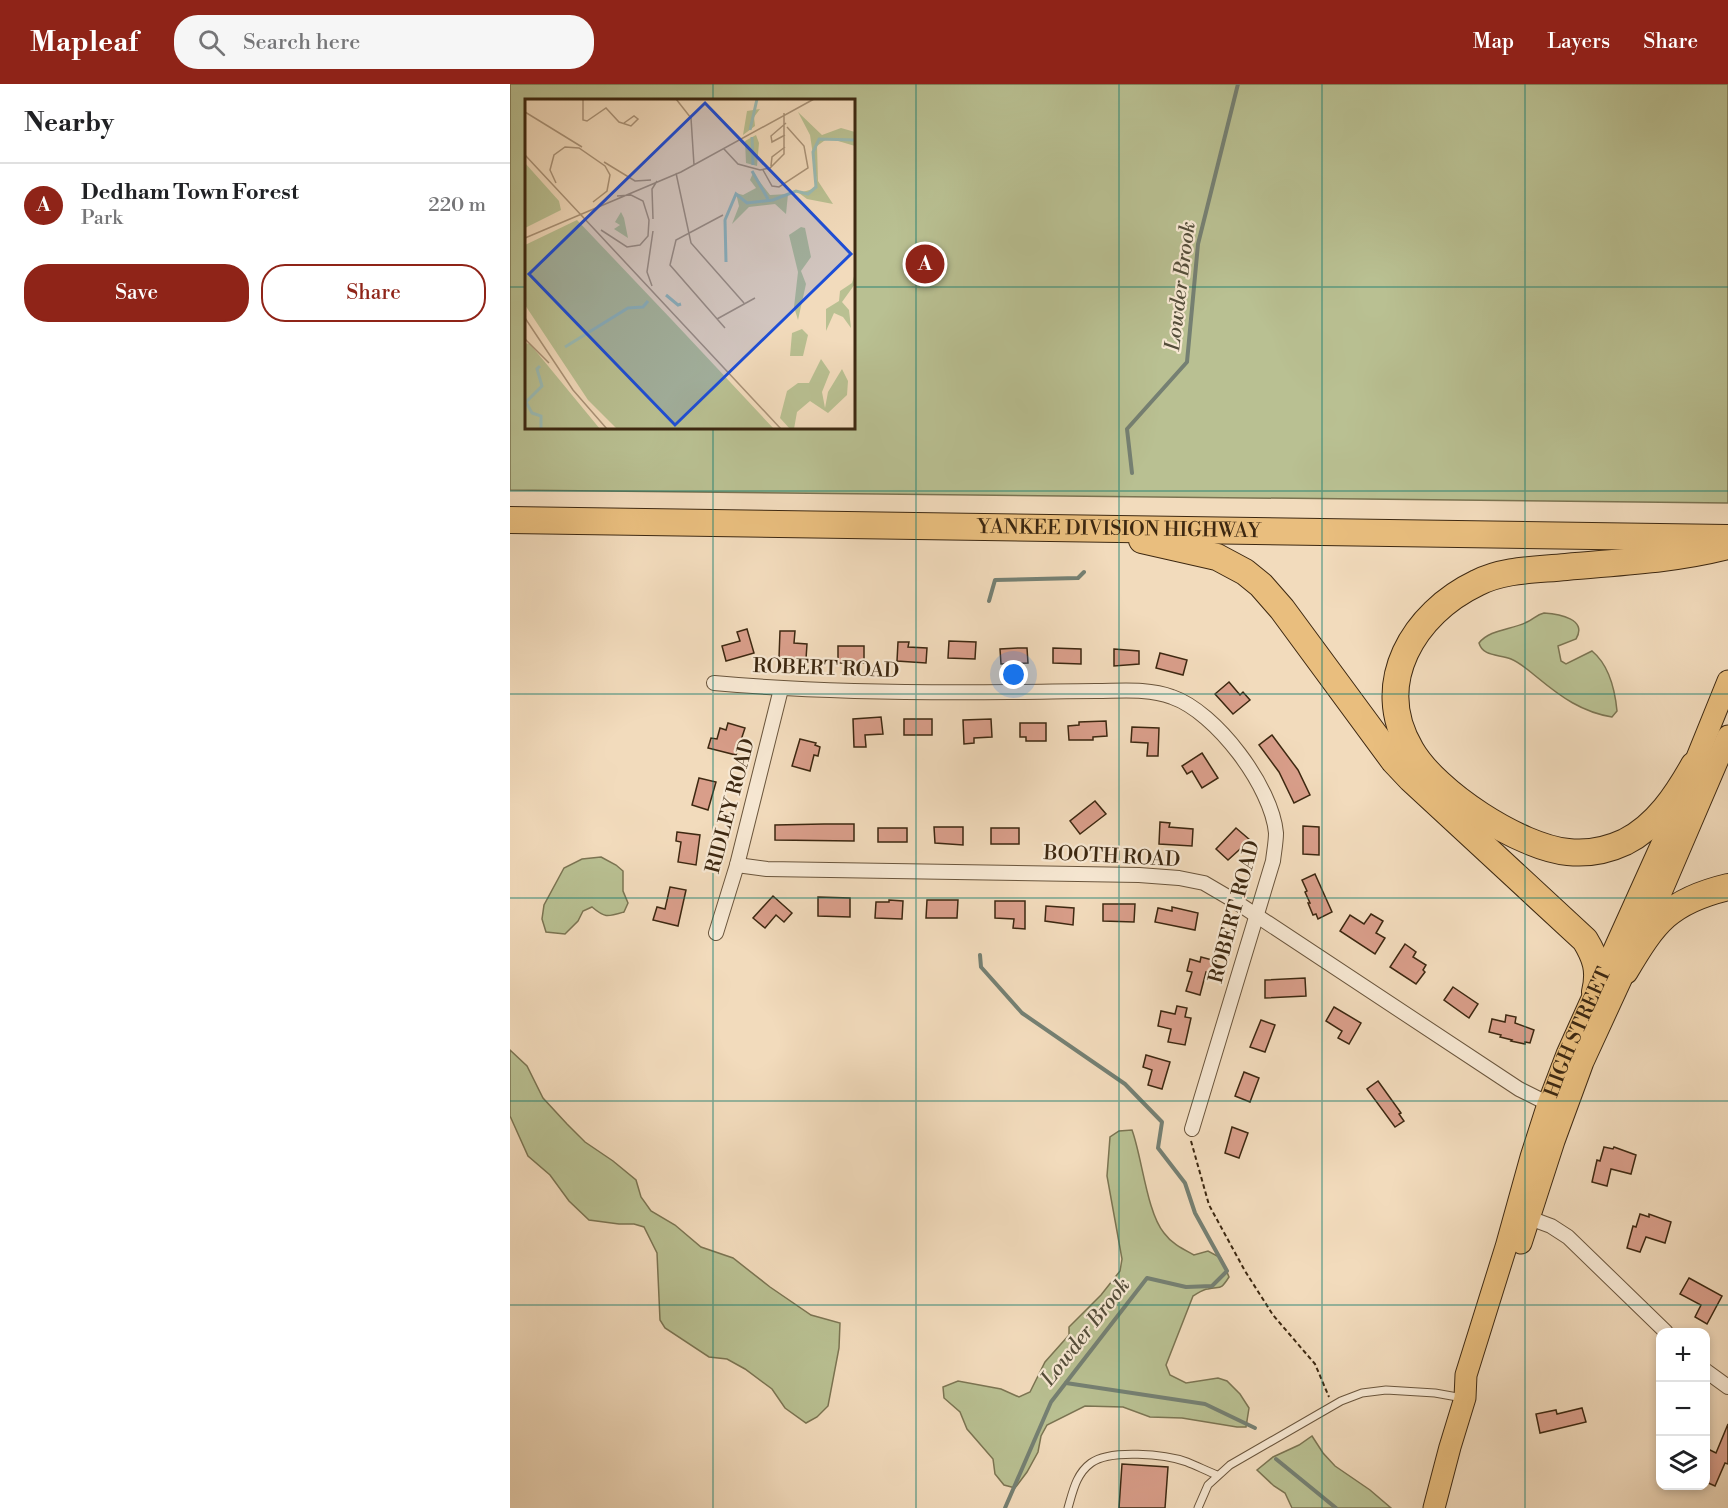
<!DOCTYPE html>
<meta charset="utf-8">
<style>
:root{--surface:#fff;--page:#f6f6f6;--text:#202124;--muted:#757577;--line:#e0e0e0;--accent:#8f2418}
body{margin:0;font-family:"Libre Bodoni",serif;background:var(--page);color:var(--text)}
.controls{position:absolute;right:18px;bottom:18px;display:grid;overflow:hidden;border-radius:12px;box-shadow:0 3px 9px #0003}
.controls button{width:54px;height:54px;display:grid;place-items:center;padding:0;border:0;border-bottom:2px solid var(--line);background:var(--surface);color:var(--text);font:30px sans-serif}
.you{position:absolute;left:504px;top:591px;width:21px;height:21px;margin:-15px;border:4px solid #fff;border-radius:50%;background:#1a73e8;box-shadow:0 0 0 9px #1a73e833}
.badge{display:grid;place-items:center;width:39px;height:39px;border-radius:50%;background:var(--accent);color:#fff;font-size:20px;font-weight:700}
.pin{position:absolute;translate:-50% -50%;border:3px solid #fff;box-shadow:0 2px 6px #0006}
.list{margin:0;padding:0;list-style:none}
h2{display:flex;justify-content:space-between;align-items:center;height:78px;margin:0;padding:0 24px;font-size:26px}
h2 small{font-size:20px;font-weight:400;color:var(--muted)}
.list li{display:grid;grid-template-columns:39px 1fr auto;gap:18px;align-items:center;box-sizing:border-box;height:84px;padding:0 24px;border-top:2px solid var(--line)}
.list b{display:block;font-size:22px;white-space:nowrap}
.list p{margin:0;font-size:20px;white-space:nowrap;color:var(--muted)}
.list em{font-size:20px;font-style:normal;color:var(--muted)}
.actions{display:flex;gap:12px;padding:18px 24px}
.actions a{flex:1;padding:14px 0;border:2px solid var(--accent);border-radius:24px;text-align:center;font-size:21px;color:var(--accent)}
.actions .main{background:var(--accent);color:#fff}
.icon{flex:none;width:33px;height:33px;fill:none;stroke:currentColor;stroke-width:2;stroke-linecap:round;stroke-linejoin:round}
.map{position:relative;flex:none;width:1218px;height:1424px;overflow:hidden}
header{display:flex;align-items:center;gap:36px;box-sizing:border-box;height:84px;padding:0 30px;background:var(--accent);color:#fff}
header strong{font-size:28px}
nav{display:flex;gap:33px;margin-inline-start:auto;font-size:21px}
.search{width:420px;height:54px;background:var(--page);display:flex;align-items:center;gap:15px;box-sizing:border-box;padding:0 21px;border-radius:24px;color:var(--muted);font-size:22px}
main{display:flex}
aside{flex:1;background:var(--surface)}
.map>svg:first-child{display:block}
.green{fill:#b9c092;stroke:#7b7452;stroke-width:1.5;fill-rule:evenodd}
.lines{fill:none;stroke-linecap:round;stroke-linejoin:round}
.stream{stroke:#758073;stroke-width:4}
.building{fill:#d99e8a;stroke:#3d2811;stroke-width:1.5}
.lane-casing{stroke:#6a553c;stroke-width:9}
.street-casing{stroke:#6a553c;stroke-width:16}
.primary-casing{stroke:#3d2811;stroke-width:23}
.highway-casing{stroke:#3d2811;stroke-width:28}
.path{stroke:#3d2811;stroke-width:2;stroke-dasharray:4.5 3;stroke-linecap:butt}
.lane{stroke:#f7e8d3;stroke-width:7}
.street{stroke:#f7e8d3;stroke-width:14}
.primary{stroke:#e9be7e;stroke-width:21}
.highway{stroke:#e9be7e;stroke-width:26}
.grid{fill:none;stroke:#0f766e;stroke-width:1.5;stroke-opacity:0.55}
.labels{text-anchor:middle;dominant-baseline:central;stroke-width:4.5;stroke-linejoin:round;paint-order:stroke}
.street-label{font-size:20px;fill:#3d2811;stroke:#f7e8d3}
.water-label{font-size:21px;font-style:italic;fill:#544d3a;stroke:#f7e8d3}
.inset-river{fill:none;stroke:#9bbbb4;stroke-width:3}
.inset-road{fill:none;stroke:#aa9378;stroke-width:1.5}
.view{fill:#1d4ed8;fill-opacity:0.15;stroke:#1d4ed8;stroke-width:3}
.inset-edge{fill:none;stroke:#3d2811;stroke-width:3}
</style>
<header>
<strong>Mapleaf</strong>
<div class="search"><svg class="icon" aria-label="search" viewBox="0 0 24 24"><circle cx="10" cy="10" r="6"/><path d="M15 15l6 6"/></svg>Search here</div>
<nav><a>Map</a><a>Layers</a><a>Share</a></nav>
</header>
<main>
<aside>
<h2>Nearby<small></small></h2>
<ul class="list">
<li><span class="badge">A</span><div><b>Dedham Town Forest</b><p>Park</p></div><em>220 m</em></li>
</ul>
<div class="actions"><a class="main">Save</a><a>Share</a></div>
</aside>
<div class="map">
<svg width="1218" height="1424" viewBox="0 0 1218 1424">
<rect width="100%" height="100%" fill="#f2dbbc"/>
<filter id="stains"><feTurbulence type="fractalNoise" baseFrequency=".00333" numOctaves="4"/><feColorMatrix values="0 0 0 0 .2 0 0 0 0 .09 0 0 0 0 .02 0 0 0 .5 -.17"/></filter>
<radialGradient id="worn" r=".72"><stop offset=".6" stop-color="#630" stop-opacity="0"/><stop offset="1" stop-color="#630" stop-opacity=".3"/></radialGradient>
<g class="green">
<path d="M0,0H1218V419L0,406ZM16,16H344V344H16Z"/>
<path d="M1034,529C1049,530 1078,535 1066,555L1048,562L1051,577L1056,580L1082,567C1099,581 1105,606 1107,627L1102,633C1072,628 1051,613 1028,594C1019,587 1011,579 1001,575C989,570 973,573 969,559C980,545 1002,546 1017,538C1024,535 1026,531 1034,529Z"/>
<path d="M91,773L106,781L113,787V807L118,819L114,828C97,833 95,834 82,823L73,827L68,837L55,850L36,848L32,835L34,821L54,784L72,775Z"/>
<polygon points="0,966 17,982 33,1014 57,1040 75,1058 103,1077 126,1096 131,1113 141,1127 165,1141 191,1163 223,1174 260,1203 301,1231 330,1239 329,1264 318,1322 307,1333 296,1339 275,1324 262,1305 235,1285 217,1275 199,1273 155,1244 150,1236 147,1169 134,1143 124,1140 109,1140 79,1136 59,1117 40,1091 18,1072 0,1032"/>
<path d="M622,1046C632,1073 637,1129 654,1149C662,1160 673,1165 684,1171L698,1167L711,1174L719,1193C710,1207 711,1202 698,1205C693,1205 687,1210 683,1212L656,1281L660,1291L676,1299L708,1294L717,1297L730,1310L739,1324L736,1343H727L672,1334L640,1333L613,1323L575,1322L537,1341L531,1352L528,1368L517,1388L505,1404L494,1401L485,1390L483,1375L457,1345L450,1328L434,1314L433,1303L448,1297L491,1305L509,1313L520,1308L535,1278L559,1251V1243L591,1211L610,1187L612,1175L597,1092L600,1053L609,1047Z"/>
<polygon points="802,1352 813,1369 825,1382 860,1406 881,1424 782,1424 775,1409 764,1402 747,1386 763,1373 789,1361"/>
</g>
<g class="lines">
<g class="stream">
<polyline points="622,389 617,345 677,278 688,160 728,0"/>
<polyline points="479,517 485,496 568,494 574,488"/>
<polyline points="470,871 471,883 512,929 615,1000 652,1038 648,1064 675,1099 685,1129 717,1187 702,1202 676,1203 637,1194 541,1318 495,1424"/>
<polyline points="556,1299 695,1320 745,1344"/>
<polyline points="766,1375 826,1424"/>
</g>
</g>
<g class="building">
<polygon points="237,545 244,569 216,577 212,562 230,557 227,548"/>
<polygon points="270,547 285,547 284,559 297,560 296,575 269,574"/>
<polygon points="439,557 466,558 465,575 438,574"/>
<polygon points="388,558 399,558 398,563 417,564 416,579 387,577"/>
<rect x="328" y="562" width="26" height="17"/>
<polygon points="508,564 517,564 518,579 491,580 490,565"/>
<polygon points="543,564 571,565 571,580 543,579"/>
<polygon points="604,565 629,567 629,580 604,582"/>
<polygon points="650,569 677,576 673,591 646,584"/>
<polygon points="719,598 730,611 733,608 740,616 723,630 705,610"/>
<polygon points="371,633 373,650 355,651 356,663 344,663 343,635"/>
<rect x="394" y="635" width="28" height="16"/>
<polygon points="481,635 482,653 464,654 464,659 454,660 453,636"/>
<polygon points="596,637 597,652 583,653 583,656 559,656 558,642 569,641 569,638"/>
<polygon points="218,639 235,644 226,671 198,664 201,654 207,655 210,644 216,646"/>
<polygon points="510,639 536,639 536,657 516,657 516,653 510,653"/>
<polygon points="622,643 649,644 648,672 637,672 638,659 621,658"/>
<polygon points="762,651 788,686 800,711 784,719 769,688 749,661"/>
<polygon points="290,655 306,659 305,661 310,663 308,672 304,671 300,687 282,682"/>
<polygon points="692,669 708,694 692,704 682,687 677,690 672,682"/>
<polygon points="189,694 206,698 198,726 182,721"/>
<polygon points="585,717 596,730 570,750 560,737"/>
<polygon points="650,738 660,739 659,743 683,745 682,762 649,760"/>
<polygon points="314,740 344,740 344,757 265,756 265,741"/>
<polygon points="793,742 809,743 809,771 793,770"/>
<polygon points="424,743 453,743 453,761 425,759"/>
<rect x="368" y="744" width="29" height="14"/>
<rect x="481" y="744" width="28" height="16"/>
<polygon points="726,744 740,756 718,776 706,765"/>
<polygon points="167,748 190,751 186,781 168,778 171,758 166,757"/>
<polygon points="805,790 822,828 808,835 806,830 803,831 798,819 800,819 795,808 797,807 792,796"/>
<polygon points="160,803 176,806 168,842 143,836 147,823 155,825"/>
<polygon points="263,812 282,829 274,838 266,831 255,844 243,834"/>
<polygon points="308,813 340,814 340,833 308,832"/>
<polygon points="379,816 393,817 392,835 365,834 366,818 379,818"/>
<polygon points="417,816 448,816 447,834 416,834"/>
<polygon points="485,817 515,817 515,845 503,844 504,835 485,834"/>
<polygon points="593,820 625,820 624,838 593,837"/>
<polygon points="536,822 564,824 563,841 535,837"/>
<polygon points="662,823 688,829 685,846 645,838 648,824 662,827"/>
<polygon points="861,830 873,837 866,849 875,854 865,870 830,847 840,831 854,840"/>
<polygon points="895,860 906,868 903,873 916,881 913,886 915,888 906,900 880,883"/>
<polygon points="691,873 706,877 702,890 696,888 690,911 676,907 682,888 677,887 680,875 690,878"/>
<polygon points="795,894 796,912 755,914 755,896"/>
<polygon points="943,903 968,920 959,934 934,916"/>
<polygon points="667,922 677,924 675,933 681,934 675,961 658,958 661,945 648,942 651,927 665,930"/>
<polygon points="824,923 851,939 839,960 828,954 832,947 816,937"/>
<polygon points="996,931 1006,933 1005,939 1024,946 1020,959 1015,958 1015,960 1001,957 1002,956 990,953 991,951 979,948 982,935 995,938"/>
<polygon points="751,936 765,941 755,968 740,963"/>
<polygon points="636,971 660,978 652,1005 638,1001 642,986 633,983"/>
<polygon points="734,988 749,994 740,1018 725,1012"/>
<polygon points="868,997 891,1029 889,1030 894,1037 885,1043 857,1005"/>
<polygon points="722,1043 738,1049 729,1074 715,1069"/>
<polygon points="1094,1063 1103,1065 1104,1063 1126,1071 1121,1090 1101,1085 1097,1102 1082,1098 1087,1076 1090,1077"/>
<polygon points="1130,1130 1139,1133 1139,1130 1161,1138 1155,1159 1136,1153 1130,1168 1117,1164 1123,1142 1126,1143"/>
<polygon points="1179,1194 1212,1212 1197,1240 1185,1233 1191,1221 1170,1210"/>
<polygon points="1072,1324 1076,1338 1030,1349 1026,1330 1046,1326 1047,1330"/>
<polygon points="1218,1340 1218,1380 1215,1379 1205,1402 1196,1398 1196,1364 1206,1369"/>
<polygon points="612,1380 658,1383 655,1424 609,1424"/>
</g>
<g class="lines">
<g class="lane-casing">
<g id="lane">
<path d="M558,1424C563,1407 566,1390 581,1379C600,1365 655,1370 677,1378C687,1382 697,1387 707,1391"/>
<polyline points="688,1424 698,1401 720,1381 831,1317 852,1309 876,1306 925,1309 953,1314"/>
</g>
</g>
<g class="street-casing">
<g id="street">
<path d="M204,599C302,608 401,609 499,608C528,608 557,607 586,607C611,607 638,604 662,613C706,628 762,703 766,749C766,758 764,768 763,777L682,1045"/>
<polyline points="227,781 257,785 629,791 669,794 694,799 723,816 1009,1005 1043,1022"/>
<polyline points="206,849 227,781 271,605"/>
<polyline points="1014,1132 1041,1142 1058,1153 1156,1248"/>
<polyline points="1196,1287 1218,1303"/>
</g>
</g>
<g class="primary-casing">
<g id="primary">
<polyline points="1011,1159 1044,1057 1073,978 1149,813 1218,652"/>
<path id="s1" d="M924,1424L940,1363L955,1314L956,1291L996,1163L1021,1073L1038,1020L1057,970L1154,755L1218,597"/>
</g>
</g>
<g class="highway-casing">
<g id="highway">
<path id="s2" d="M0,436L1218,454"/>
<path d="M632,456L707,473L735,488L751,501L772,525L884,677L901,695L1075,856C1086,874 1090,887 1085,908"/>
<path d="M1184,681C1167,711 1147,742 1115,758C1098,766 1077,770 1058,768C1009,763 926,709 901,666C861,599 904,529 967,499C994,485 1027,486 1056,483C1109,478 1162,476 1214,463"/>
<path d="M1115,887C1144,838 1159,817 1218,803"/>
</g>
</g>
<polyline class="path" points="681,1057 699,1121 735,1187 763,1231 805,1280 819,1313"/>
<use href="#lane" class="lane"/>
<use href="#street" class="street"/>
<use href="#primary" class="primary"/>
<use href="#highway" class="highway"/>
</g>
<path class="grid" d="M203,0V16M406,0V1424M609,0V1424M812,0V1424M1015,0V1424M0,203H16M344,203H1218M203,344V1424M0,407H1218M0,610H1218M0,814H1218M0,1017H1218M0,1221H1218"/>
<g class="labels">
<g class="street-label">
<text stroke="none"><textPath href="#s2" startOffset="609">YANKEE DIVISION HIGHWAY</textPath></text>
<text transform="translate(316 585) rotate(2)">ROBERT ROAD</text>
<text transform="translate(221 722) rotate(-75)">RIDLEY ROAD</text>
<text transform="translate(602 773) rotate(3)">BOOTH ROAD</text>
<text transform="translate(725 828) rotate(-75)">ROBERT ROAD</text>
<text stroke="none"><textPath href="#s1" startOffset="498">HIGH STREET</textPath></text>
</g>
<g class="water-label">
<text transform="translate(671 202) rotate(-83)">Lowder Brook</text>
<text transform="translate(576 1248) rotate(-52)">Lowder Brook</text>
</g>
</g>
<g transform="translate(15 15)">
<rect width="330" height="330" fill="#f2dbbc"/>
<path d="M235,10L229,18L230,27L218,36L222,12ZM273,13L297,36L316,29L330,33V47L303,39L292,47L293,82L308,105L282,100L274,94L288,90L292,83L285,36ZM231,36L234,44L232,67L221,64L220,42ZM0,64L34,102L36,111L0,129ZM228,74L245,96L263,95L261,115L250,105L224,108L207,125L214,107L211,94L218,96L231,89L225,81ZM96,113L99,119L103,139L89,130L95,126L90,123ZM52,121L147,221L249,330H92L63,301L0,206V146ZM276,128L280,129L286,158L276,172L281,185L273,221L269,208L273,173L264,136ZM330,174V185L317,203L324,211L326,229L318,218L309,214L301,232V210L314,202L315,192L327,184ZM277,230L283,236L278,257H265L267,234ZM0,244L5,245L75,330H0ZM296,260L305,273L297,293L300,309L303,293L317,270L323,282L322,296L303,314L285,302L272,313L269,330H265L255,319L262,292L273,284H284Z" fill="#b9c092"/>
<path class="inset-river" d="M225,31L232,0M227,38L228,66M227,72L243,100M201,163L200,121L211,95L222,104L248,101L271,92L283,95L291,88L288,53L294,40L330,41M141,196L153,206L156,205M40,248L103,209L118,208L123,202M15,267L12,270L17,287L1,303L7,314L16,317V330"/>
<path class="inset-road" d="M58,0V21L62,22L81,9L94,23L106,27L113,20L109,17L99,24M151,0L166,19L169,66M0,13L57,48M260,36L247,43L246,37L261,24M199,50L213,65L235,71L245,69L259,55V14M0,56L256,330M79,63L110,82L126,81M246,67L247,58L260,48M238,71L247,87L254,88L283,69L279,47L262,28M151,74L166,144L219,204M31,84L25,71L29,56L40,48L54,49L80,67L85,76L82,92L68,103M198,116L151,141L145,166L200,229M128,120L127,90L132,82M76,131L102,148L115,146L123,137L124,121L118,102L106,96L92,97M0,139L156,73L289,0M127,187L122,173L128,132M0,219L48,291L82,330M192,220L230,199M0,240L24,264"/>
<path class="view" d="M180,4L326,155L150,326L4,175Z"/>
<rect width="330" height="330" class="inset-edge"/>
</g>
<rect width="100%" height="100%" filter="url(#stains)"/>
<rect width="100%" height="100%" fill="url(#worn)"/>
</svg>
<div class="controls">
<button>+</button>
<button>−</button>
<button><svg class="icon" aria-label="layers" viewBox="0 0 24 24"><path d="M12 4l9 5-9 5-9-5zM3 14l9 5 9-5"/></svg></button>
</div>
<div class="you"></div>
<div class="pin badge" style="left:415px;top:180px">A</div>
</div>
</main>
